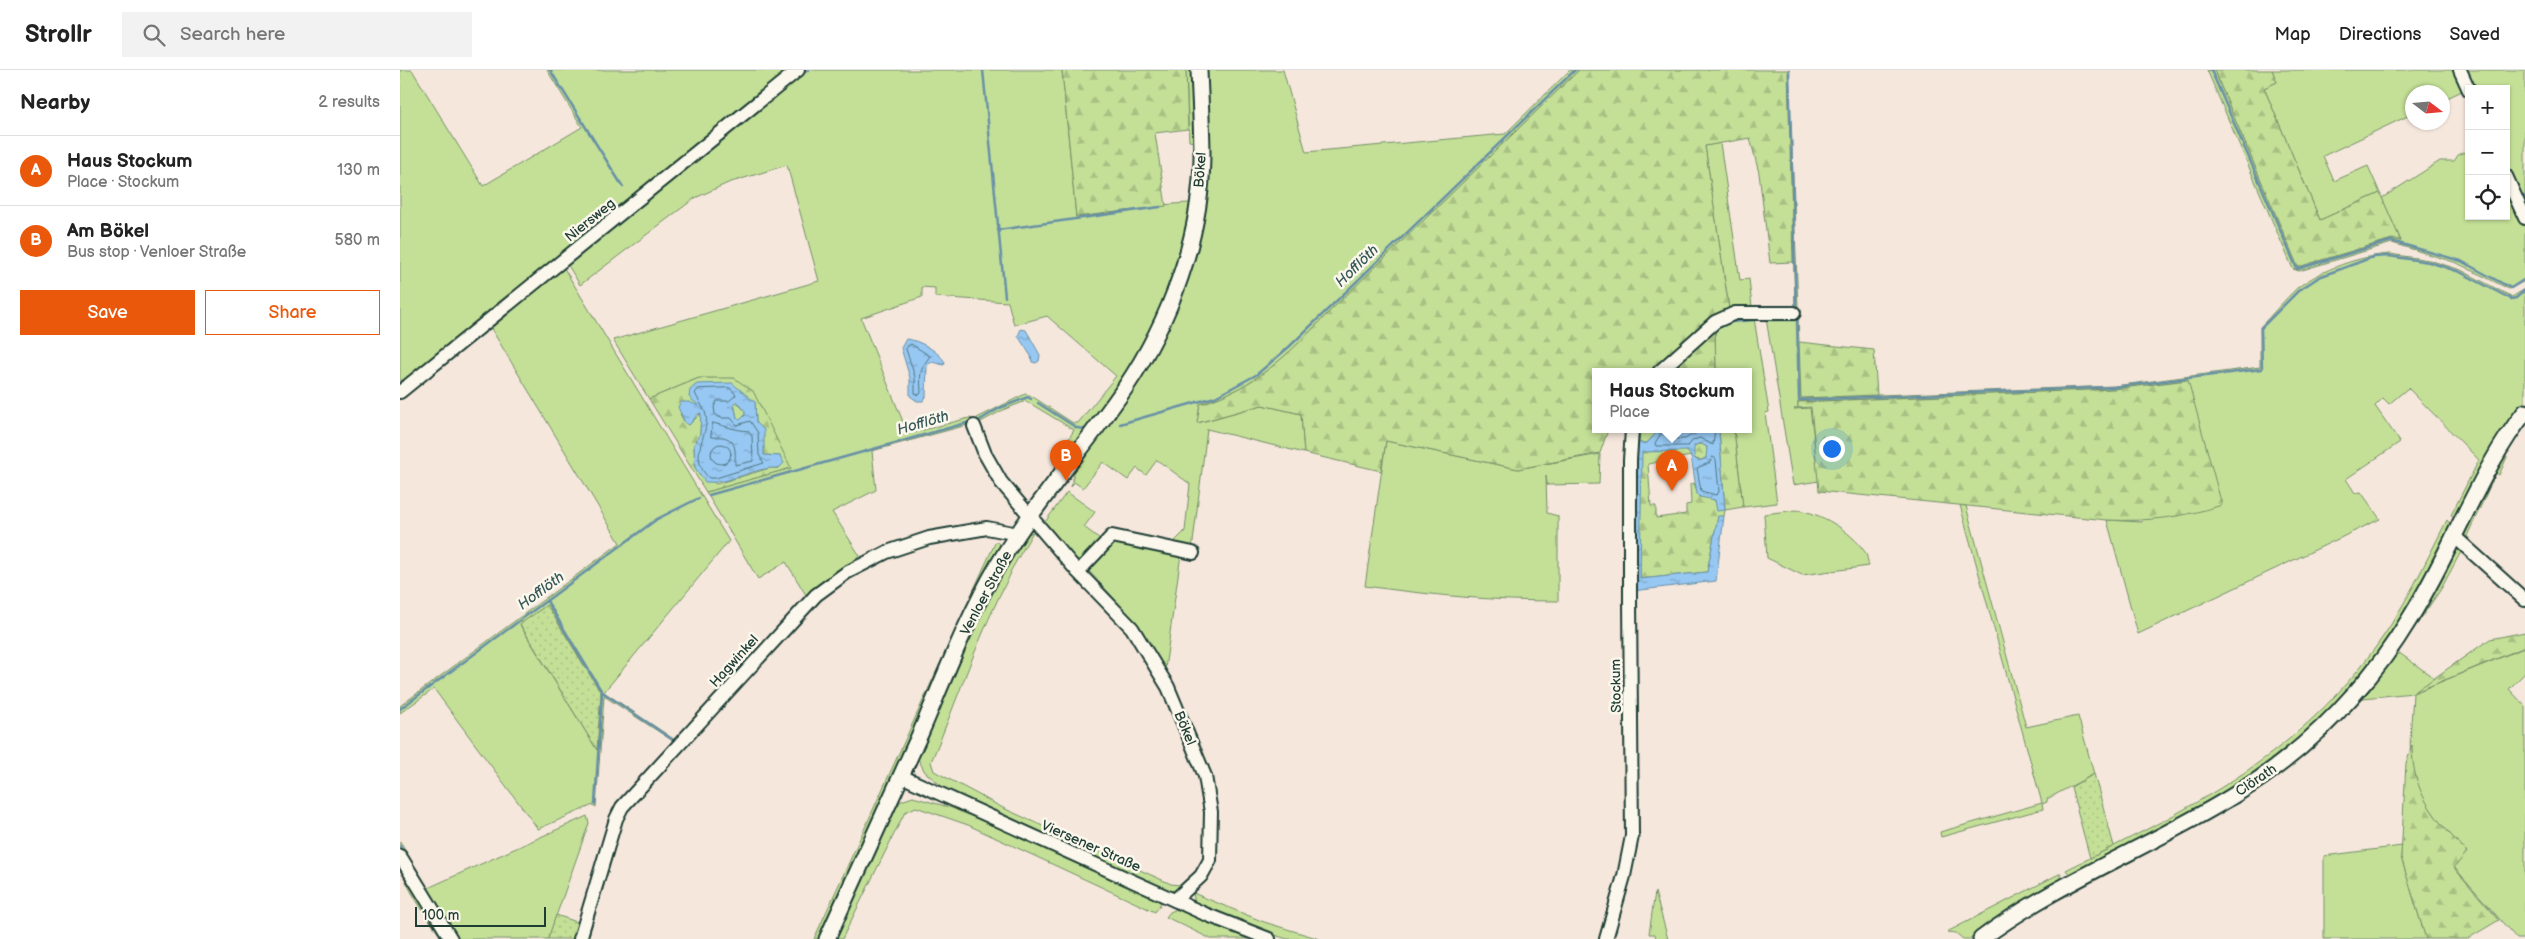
<!DOCTYPE html>
<meta charset="utf-8">
<style>
:root{--surface:#fff;--page:#f2f2f2;--text:#222;--muted:#767676;--line:#e0e0e0;--accent:#ea580c}
body{margin:0;font-family:"Balsamiq Sans",sans-serif;background:var(--page);color:var(--text)}
.controls{position:absolute;right:15px;top:15px;display:grid;overflow:hidden;border-radius:0px;box-shadow:0 1px 4px #0004}
.controls button{width:45px;height:45px;display:grid;place-items:center;padding:0;border:0;border-bottom:1px solid var(--line);background:var(--surface);color:var(--text);font:25px sans-serif}
.compass{position:absolute;left:2005px;top:15px;width:45px;height:45px;border-radius:50%;background:var(--surface);box-shadow:0 1px 4px #0004;rotate:106deg}
.scale{position:absolute;left:15px;bottom:12px;width:131px;box-sizing:border-box;padding-left:5px;border:2px solid #1f3d34;border-top:0;font-size:14px;line-height:18px;white-space:nowrap;color:#1f3d34;-webkit-text-stroke:4px #fbf7ec;paint-order:stroke}
.you{position:absolute;left:1431px;top:378px;width:18px;height:18px;margin:-12px;border:4px solid #fff;border-radius:50%;background:#1a73e8;box-shadow:0 0 0 8px #1a73e833}
.badge{display:grid;place-items:center;width:32px;height:32px;border-radius:50%;background:var(--accent);color:#fff;font-size:16px;font-weight:700}
.pin{position:absolute;translate:-50% -41px;filter:drop-shadow(0 1px 2px #0008)}
.pin::after{content:'';position:absolute;top:26px;width:18px;height:15px;background:inherit;clip-path:polygon(0 0,100% 0,50% 100%)}
.popup{position:absolute;left:1192px;top:298px;width:160px;height:65px;box-sizing:border-box;display:grid;place-content:center;border-radius:0px;background:var(--surface);filter:drop-shadow(0 1px 4px #0005);font-size:16px;white-space:nowrap;color:var(--muted)}
.popup b{font-size:19px;color:var(--text)}
.popup::after{content:'';position:absolute;left:50%;top:100%;margin-left:-10px;border:10px solid transparent;border-top-color:var(--surface)}
.list{margin:0;padding:0;list-style:none}
h2{display:flex;justify-content:space-between;align-items:center;height:65px;margin:0;padding:0 20px;font-size:21px}
h2 small{font-size:16px;font-weight:400;color:var(--muted)}
.list li{display:grid;grid-template-columns:32px 1fr auto;gap:15px;align-items:center;box-sizing:border-box;height:70px;padding:0 20px;border-top:1px solid var(--line)}
.list b{display:block;font-size:19px;white-space:nowrap}
.list p{margin:0;font-size:16px;white-space:nowrap;color:var(--muted)}
.list em{font-size:16px;font-style:normal;color:var(--muted)}
.actions{display:flex;gap:10px;padding:15px 20px}
.actions a{flex:1;padding:11px 0;border:1px solid var(--accent);border-radius:0px;text-align:center;font-size:18px;color:var(--accent)}
.actions .main{background:var(--accent);color:#fff}
.icon{flex:none;width:28px;height:28px;fill:none;stroke:currentColor;stroke-width:2;stroke-linecap:round;stroke-linejoin:round}
.map{position:relative;flex:none;width:2125px;height:869px;overflow:hidden}
header{display:flex;align-items:center;gap:30px;box-sizing:border-box;height:70px;padding:0 25px;background:var(--surface);border-bottom:1px solid var(--line)}
header strong{font-size:24px}
nav{display:flex;gap:28px;margin-inline-start:auto;font-size:18px}
.search{width:350px;height:45px;background:var(--page);display:flex;align-items:center;gap:12px;box-sizing:border-box;padding:0 18px;border-radius:0px;color:var(--muted);font-size:19px}
main{display:flex}
aside{flex:1;background:var(--surface)}
.map>svg:first-child{display:block}
.green{fill:#c4e097;stroke:#728e66;fill-rule:evenodd}
.forest{fill:url(#forest-firs);stroke:#728e66;fill-rule:evenodd}
.garden{fill:url(#garden-dots);stroke:#728e66}
.water{fill:url(#water-ripples);stroke:#6790a7;fill-rule:evenodd}
.lines{fill:none;stroke-linecap:round;stroke-linejoin:round}
.shore{stroke:#4f7580;stroke-width:1}
.stream{stroke:#6790a7;stroke-width:2.5}
.minor-casing{stroke:#1f3d34;stroke-width:16}
.major-casing{stroke:#1f3d34;stroke-width:19}
.minor{stroke:#fbf7ec;stroke-width:12}
.major{stroke:#fbf7ec;stroke-width:15}
.labels{text-anchor:middle;dominant-baseline:central;stroke-width:5;stroke-linejoin:round;paint-order:stroke}
.street-label{font-size:14px;fill:#1f3d34;stroke:#fbf7ec}
.water-label{font-size:15px;font-style:italic;fill:#37595a;stroke:#fbf7ec}
</style>
<header>
<strong>Strollr</strong>
<div class="search"><svg class="icon" aria-label="search" viewBox="0 0 24 24"><circle cx="10" cy="10" r="6"/><path d="M15 15l6 6"/></svg>Search here</div>
<nav><a>Map</a><a>Directions</a><a>Saved</a></nav>
</header>
<main>
<aside>
<h2>Nearby<small>2 results</small></h2>
<ul class="list">
<li><span class="badge">A</span><div><b>Haus Stockum</b><p>Place · Stockum</p></div><em>130 m</em></li>
<li><span class="badge">B</span><div><b>Am Bökel</b><p>Bus stop · Venloer Straße</p></div><em>580 m</em></li>
</ul>
<div class="actions"><a class="main">Save</a><a>Share</a></div>
</aside>
<div class="map">
<svg width="2125" height="869" viewBox="0 0 2125 869">
<defs>
<pattern id="forest-firs" width="22" height="20" patternUnits="userSpaceOnUse" patternTransform="scale(1.25)"><rect width="22" height="20" fill="#c4e097"/><path d="M5 1l3.5 6h-7zM16 11l3.5 6h-7z" fill="#a8c183"/></pattern>
<pattern id="garden-dots" width="8" height="8" patternUnits="userSpaceOnUse" patternTransform="scale(1.25)"><rect width="8" height="8" fill="#c4e097"/><path d="M2 2h.1M6 6h.1" fill="none" stroke="#a8c183" stroke-width="1.8" stroke-linecap="round"/></pattern>
<pattern id="water-ripples" width="26" height="14" patternUnits="userSpaceOnUse" patternTransform="scale(1.25)"><rect width="26" height="14" fill="#97c8f3"/><path d="M2 4q2-2 4 0t4 0M15 11q2-2 4 0t4 0" fill="none" stroke="#7ba4c6"/></pattern>
</defs>
<rect width="100%" height="100%" fill="#f6e7dc"/>
<filter id="ink" filterUnits="userSpaceOnUse"><feTurbulence type="fractalNoise" baseFrequency=".02" numOctaves="2"/><feDisplacementMap in="SourceGraphic" scale="10" xChannelSelector="R" yChannelSelector="G"/><feConvolveMatrix kernelMatrix="1 2 1 2 8 2 1 2 1" color-interpolation-filters="sRGB"/></filter>
<g filter="url(#ink)">
<g class="green">
<polygon points="0,0 12,0 83,116 182,57 147,0 388,0 3,313 0,309"/>
<polygon points="403,0 662,0 676,147 760,135 788,133 794,135 775,204 738,289 687,363 669,375 658,390 657,388 674,360 626,331 605,339 577,354 577,348 625,324 630,325 673,353 678,353 716,306 647,246 614,255 608,232 535,227 535,218 522,217 522,227 461,248 508,364 569,348 571,348 571,354 472,381 476,420 432,442 460,486 434,503 406,525 386,492 358,509 306,422 391,398 299,308 249,329 213,270 419,211 387,95 328,113 295,128 180,215 166,192"/>
<polygon points="786,0 794,0 795,72 789,71"/>
<path d="M805,0H883L906,82L1105,64L1170,0H1179L929,242C889,284 857,317 800,334L798,353L862,335L901,344L904,383L807,359L792,480L770,476L785,461L790,414L757,390L746,405L737,398L728,410L703,392L683,418L674,412L671,417L676,393L786,203Z"/>
<polygon points="1388,0 1389,0 1398,238 1395,238"/>
<polygon points="1807,0 1814,0 1898,196 1992,169 2001,171 1982,128 2040,91 2054,91 2059,84 2069,81 2069,146 2106,146 2106,116 2125,157 2125,211 2109,219 2057,193 1992,173 1899,201 1893,199"/>
<polygon points="1872,0 2056,0 2064,20 2043,30 2042,22 2012,22 2012,44 1923,86 1934,111 1968,96 1980,123 1920,150 1864,18 1877,12"/>
<polygon points="2064,0 2125,0 2125,140 2106,98 2106,19 2072,19"/>
<polygon points="1320,73 1340,210 1349,209 1352,237 1329,239 1305,76"/>
<path d="M1990,184L2029,190L2061,200L2112,227L2125,219V334L2058,448L2051,445L2079,390L2008,318L1989,334L1983,328L1975,336L2000,372L1946,409L1955,423L1961,422L1980,449L1738,564L1707,450L1742,452L1788,310L1714,319L1398,332V338L1394,339L1410,338L1419,411L1393,415L1366,248L1398,245L1401,328L1714,316L1860,297V257C1872,245 1884,230 1897,218C1922,199 1960,186 1990,184Z"/>
<path d="M162,195L329,471L204,622L275,670L273,671L204,626L196,737L193,735L138,759L34,619L0,643V636L220,473L89,255ZM147,535L201,623L197,680L120,555Z"/>
<polygon points="1354,248 1369,342 1365,343 1377,433 1343,437 1334,360 1348,360 1348,302 1316,302 1315,262 1269,302 1264,302 1316,257 1331,250"/>
<path d="M986,371L1118,399L1200,384L1199,414L1147,415L1146,405L1147,443L1158,446V531C1092,531 1030,525 965,516Z"/>
<polygon points="2104,386 2107,387 2099,405 2096,403 2067,466 2084,487 2062,467 2086,411"/>
<polygon points="667,422 695,442 684,457 704,472 687,490 675,490 647,459 645,452"/>
<polygon points="1560,435 1566,436 1626,657 1678,646 1694,704 1647,729 1647,732 1642,734 1643,739 1541,767 1540,762 1642,733"/>
<path d="M1396,440C1420,442 1451,461 1465,482C1467,485 1468,492 1469,496L1402,505L1367,488L1364,444Z"/>
<path d="M2047,450L2053,458L2032,501L1976,590L1905,668L1812,734L1670,805L1666,800C1788,739 1891,692 1975,578C2004,539 2025,493 2047,450Z"/>
<path d="M633,462L610,502L611,503C579,563 558,629 531,692L534,701L603,738L771,814L780,815L803,794L783,819L767,822L668,779L544,718L525,702L518,689L568,566L585,531L625,465Z"/>
<path d="M713,469L781,484L765,599C742,557 718,532 686,498Z"/>
<polygon points="596,471 601,476 599,486 420,869 414,869"/>
<path d="M2058,476L2063,478L2041,519L1998,582L2034,608L2016,622L2124,578L2125,579V603L2109,619L2125,636V869H2117L2054,797L2067,782C2043,757 2019,732 2012,696C2008,674 2012,646 2013,623L1963,628L1925,668L1926,661L2036,519L2046,503L2055,477Z"/>
<polygon points="513,727 552,738 761,829 760,835 755,842 568,755 516,737 505,742 442,869 432,869 494,741 501,731"/>
<polygon points="187,746 189,753 148,869 54,869 0,781 0,772 28,818"/>
<polygon points="2002,776 2001,787 2026,869 1924,869 1924,786"/>
<polygon points="213,785 188,869 184,869 207,793"/>
<path d="M0,790L48,869H42C30,850 0,812 0,790Z"/>
<polygon points="1661,803 1657,814 1573,869 1563,869 1556,863 1547,862"/>
<polygon points="1255,822 1268,869 1256,869 1255,864 1249,864"/>
<polygon points="793,823 864,852 920,869 887,869 853,858 795,835"/>
<polygon points="777,839 855,869 811,869 766,847 770,842"/>
</g>
<g class="forest">
<polygon points="662,0 786,0 788,59 755,63 766,136 676,147"/>
<path d="M1179,0H1388L1393,192L1370,193L1359,103L1350,68L1305,76L1329,239L1295,262L1251,302H1196V360H1208L1200,383L1118,399L986,371L981,401L904,383L901,344L862,335L797,353L800,334C857,317 889,284 929,242Z"/>
<polygon points="1814,0 1872,0 1877,12 1864,18 1920,150 1980,123 2001,171 1992,169 1898,197"/>
<polygon points="1315,262 1316,302 1269,302"/>
<polygon points="1399,272 1474,280 1477,325 1401,328"/>
<path d="M299,308H334L353,321L391,398L306,422L249,329ZM289,327L355,332L356,352L363,360L364,385L380,386L379,398H370L316,414L295,398L294,375L300,364L301,343L289,355L285,353L280,344L299,335Z"/>
<path d="M1788,310L1822,435C1785,447 1746,452 1707,450L1419,421L1411,337L1398,338V332L1714,319Z"/>
<polygon points="336,331 345,341 345,345 340,350 337,348 334,334"/>
<polygon points="1240,360 1263,360 1258,361 1247,373 1239,373"/>
<polygon points="1319,360 1334,360 1343,437 1325,440 1324,446 1318,447 1307,502 1240,509 1241,382 1282,380 1287,381 1291,386 1248,394 1251,436 1256,436 1256,448 1286,444 1286,435 1291,434 1290,414 1294,413 1299,427 1310,427 1325,440"/>
<circle cx="1300" cy="382" r="8"/>
<polygon points="2125,562 2125,577 2013,623 2090,569"/>
<path d="M2012,675C2012,723 2035,749 2067,782L2054,798L2099,850L2067,869H2026L2001,787L2006,693Z"/>
</g>
<g class="garden">
<polygon points="147,535 201,623 197,680 120,554"/>
<polygon points="1694,704 1714,776 1690,788 1671,717"/>
<polygon points="156,845 180,853 175,869 148,869"/>
</g>
<g class="water">
<polygon points="621,259 626,260 640,285 639,291 636,293 632,292 631,286 618,266"/>
<path d="M506,269C519,270 538,281 545,292L544,295L532,292L527,295L526,327L523,331H517L510,326V308L501,278Z"/>
<path d="M332,313L355,332L356,352L364,360V385L380,386L384,393L379,398C354,396 331,415 305,412L295,398L294,375L300,364L301,343L298,344L289,355L285,353L278,337L281,332H289L299,336L289,327L290,320L297,314ZM337,331L345,341V345L340,350L337,348L334,334Z"/>
<path d="M1263,360H1319L1325,440L1317,441L1315,430L1300,427L1297,424L1291,386L1287,381L1242,382L1240,509L1307,502L1318,446H1324L1316,511L1233,521L1236,373H1247L1258,361ZM1300,373L1307,377L1306,388L1299,391L1294,388V376Z"/>
</g>
<g class="lines">
<g class="shore">
<path d="M511,274L530,286C519,301 520,303 521,323L519,325L515,323V307L506,279Z"/>
<path d="M330,318L336,325L329,331H317L314,337L315,344L321,348H331L337,355L350,351L358,363L359,385L364,393L316,408H309C285,385 313,362 305,342C302,335 298,330 295,323L299,319Z"/>
<path d="M313,353C325,356 335,360 348,361L352,366L353,391L335,395C335,384 338,370 323,367C319,366 315,368 311,367Z"/>
<polyline points="1263,360 1255,373 1256,376 1288,376 1293,370 1300,368 1313,375 1315,360"/>
<polyline points="1269,360 1268,367 1270,369 1285,369 1297,362 1306,362 1308,360"/>
<circle cx="321" cy="384" r="10"/>
<polygon points="1313,387 1316,389 1319,422 1316,425 1301,421 1297,398 1309,393"/>
</g>
<g class="stream">
<polyline points="150,0 223,117"/>
<polyline points="583,0 605,227"/>
<polyline points="1389,0 1396,237"/>
<polyline points="1811,0 1897,199 1991,171 2061,191 2111,218 2125,209"/>
<polyline points="401,5 408,0"/>
<polyline points="2123,133 2125,126"/>
<polyline points="598,160 760,137"/>
<polyline points="169,194 352,45"/>
<polyline points="1366,250 1397,250 1399,330 1715,317 1862,299 1861,258 1898,221 1919,207 1973,187 1989,186 2029,192 2060,202 2111,229 2116,228 2125,220"/>
<polyline points="1316,259 1331,252 1354,250"/>
<polyline points="638,333 677,358 684,359"/>
<polyline points="578,351 600,338 628,327 631,329"/>
<polyline points="720,354 815,327 856,305 889,277 1175,0"/>
<polyline points="1238,371 1239,360"/>
<polyline points="309,425 570,352"/>
<polyline points="147,531 202,622 195,734"/>
<polyline points="202,622 273,670"/>
<polyline points="0,639 257,449 299,428"/>
<polyline points="0,776 3,782"/>
</g>
<g class="minor-casing">
<g id="minor">
<polyline points="2060,0 2069,20"/>
<polyline points="2106,106 2125,148"/>
<polyline points="1259,302 1315,252 1335,243 1394,243"/>
<polyline points="0,322 398,0"/>
<polyline points="574,356 585,384 601,412 678,502 732,558 768,617 805,706 811,742 810,790 801,806 775,830"/>
<polyline points="2054,466 2125,530"/>
<polyline points="678,502 712,466 793,483"/>
<polyline points="501,706 805,844 869,869"/>
<polyline points="0,786 51,869"/>
<polyline points="180,869 216,749 222,737 416,525 446,503 487,482 529,468 587,458 618,464"/>
<polyline points="1206,869 1224,806 1232,766 1230,530 1230,390 1232,360"/>
</g>
</g>
<g class="major-casing">
<g id="major">
<path d="M427,869C458,800 490,731 521,662C545,606 567,548 598,495C635,433 684,378 725,318C770,251 801,168 802,87C802,58 800,29 799,0"/>
<path d="M1581,869C1660,810 1753,776 1836,724C1881,697 1921,662 1955,623C1997,577 2028,520 2055,464C2076,422 2096,379 2125,342"/>
</g>
</g>
<use href="#minor" class="minor"/>
<use href="#major" class="major"/>
</g>
</g>
<g class="labels">
<g class="street-label">
<text transform="translate(800 100) rotate(-86)">Bökel</text>
<text transform="translate(190 150) rotate(-39)">Niersweg</text>
<text transform="translate(586 523) rotate(-62)">Venloer Straße</text>
<text transform="translate(334 591) rotate(-48)">Hagwinkel</text>
<text transform="translate(1216 616) rotate(-91)">Stockum</text>
<text transform="translate(785 658) rotate(67)">Bökel</text>
<text transform="translate(1856 710) rotate(-34)">Clörath</text>
<text transform="translate(691 776) rotate(24)">Viersener Straße</text>
</g>
<g class="water-label">
<text transform="translate(957 196) rotate(-44)">Hofflöth</text>
<text transform="translate(523 353) rotate(-16)">Hofflöth</text>
<text transform="translate(141 521) rotate(-36)">Hofflöth</text>
</g>
</g>
</svg>
<div class="controls">
<button>+</button>
<button>−</button>
<button><svg class="icon" aria-label="locate" viewBox="0 0 24 24"><circle cx="12" cy="12" r="6"/><path d="M12 2v4M12 18v4M2 12h4M18 12h4"/></svg></button>
</div>
<svg class="compass" viewBox="-18 -18 36 36"><path d="M0-13l5 13h-10z" fill="#e53935"/><path d="M0 13l5-13h-10z" fill="#767676"/></svg>
<div class="scale">100 m</div>
<div class="you"></div>
<div class="pin badge" style="left:1272px;top:421px">A</div>
<div class="popup"><b>Haus Stockum</b>Place</div>
<div class="pin badge" style="left:666px;top:411px">B</div>
</div>
</main>
